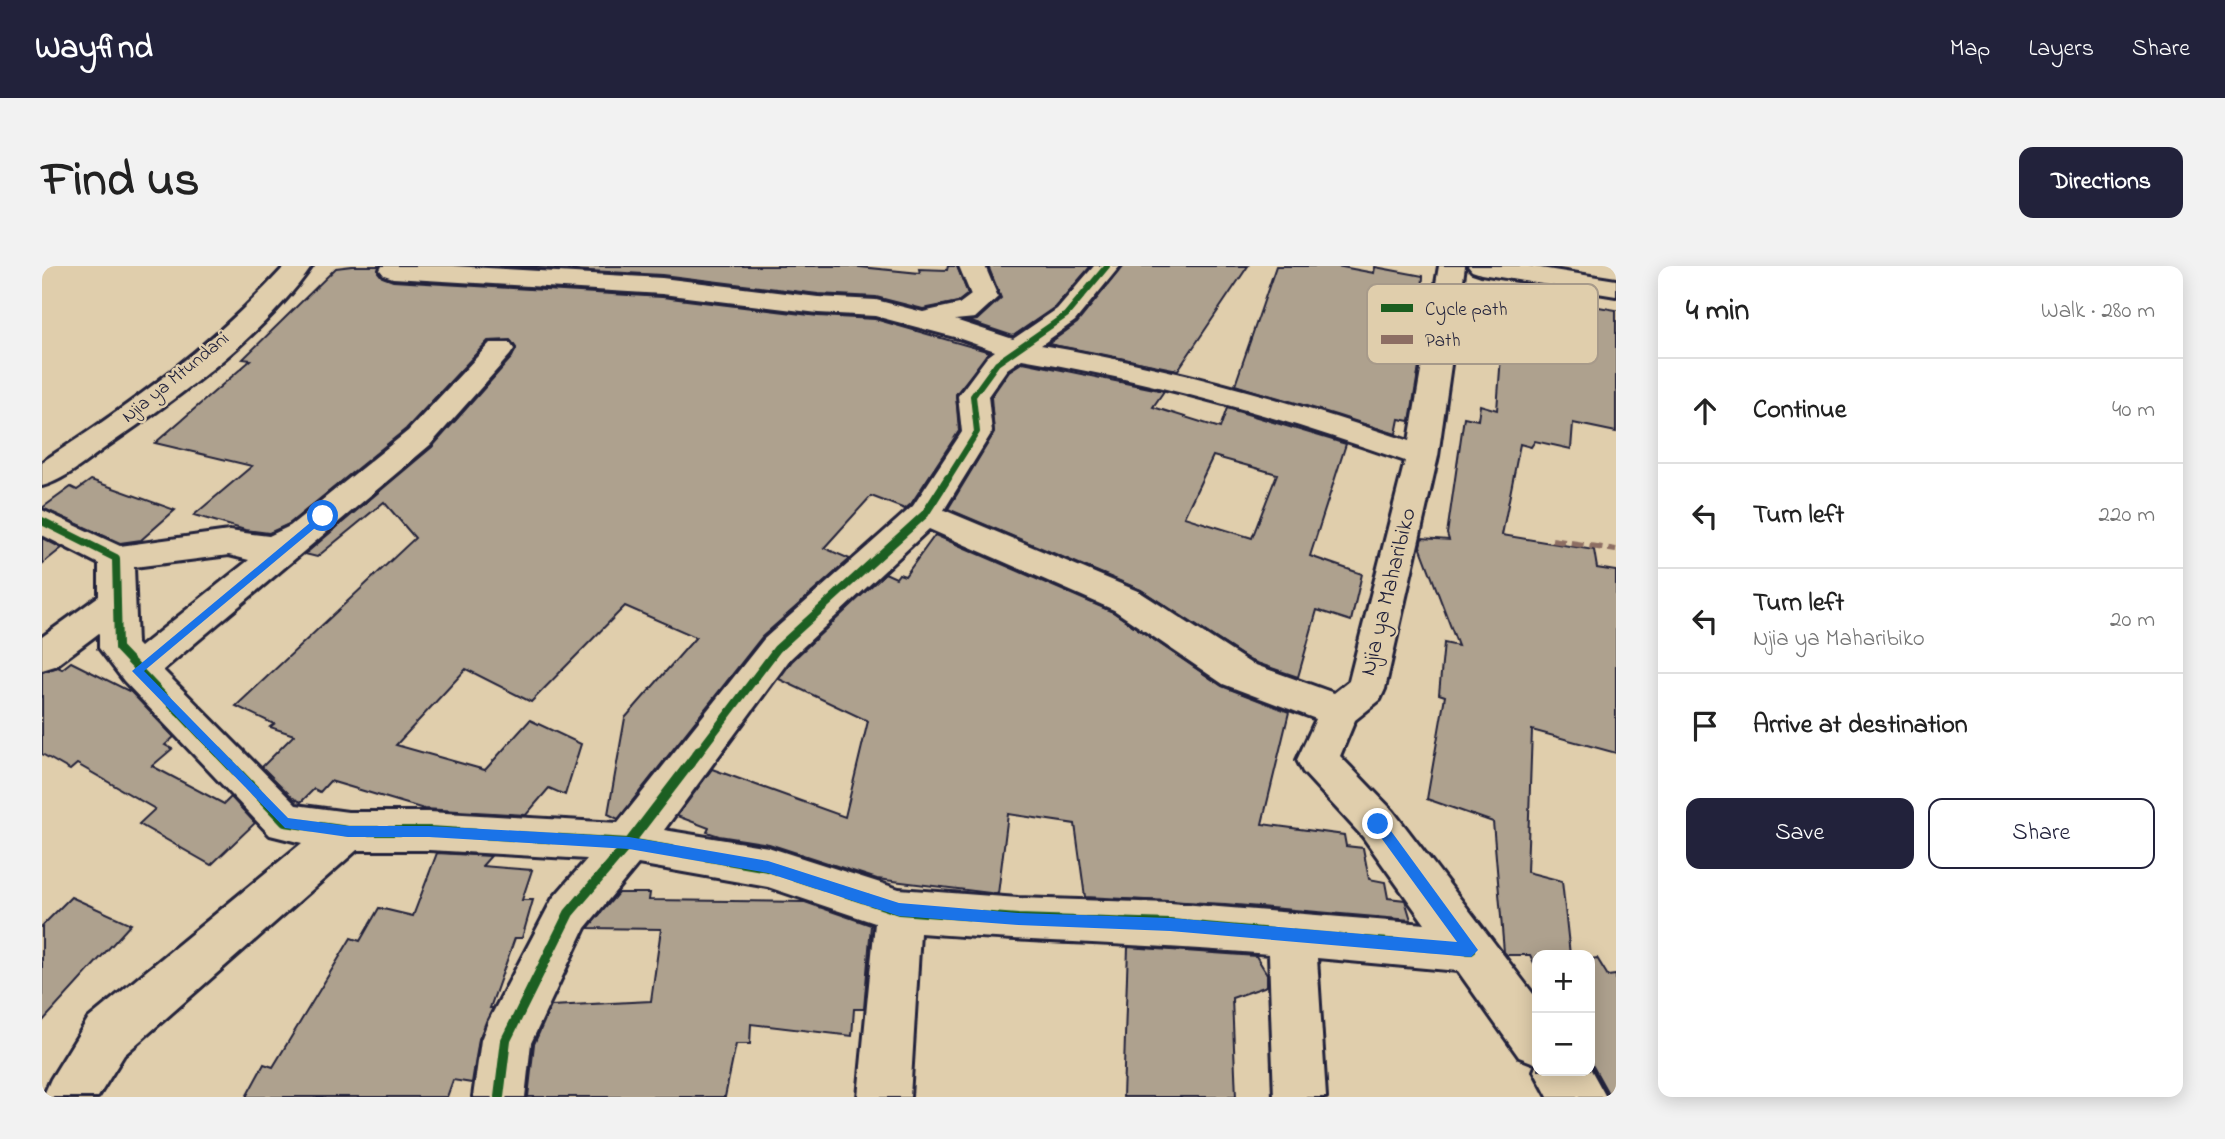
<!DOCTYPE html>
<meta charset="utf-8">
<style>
:root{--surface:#fff;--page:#f2f2f2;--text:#222;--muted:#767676;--line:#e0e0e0;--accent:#22223b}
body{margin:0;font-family:"Indie Flower",sans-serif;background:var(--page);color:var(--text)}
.controls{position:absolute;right:21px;bottom:21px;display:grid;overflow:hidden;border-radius:14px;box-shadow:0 4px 18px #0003}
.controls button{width:63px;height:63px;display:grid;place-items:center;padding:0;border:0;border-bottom:2px solid var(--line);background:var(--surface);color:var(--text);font:35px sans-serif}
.stop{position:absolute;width:21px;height:21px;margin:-16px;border:5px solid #1a73e8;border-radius:50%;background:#fff}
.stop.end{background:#1a73e8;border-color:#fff;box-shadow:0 2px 7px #0008}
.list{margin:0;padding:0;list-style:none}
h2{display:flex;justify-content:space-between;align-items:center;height:91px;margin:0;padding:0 28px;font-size:30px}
h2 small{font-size:23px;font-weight:400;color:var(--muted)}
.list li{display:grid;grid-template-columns:46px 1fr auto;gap:21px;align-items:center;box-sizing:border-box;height:105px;padding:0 28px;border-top:2px solid var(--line)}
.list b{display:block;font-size:26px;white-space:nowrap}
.list p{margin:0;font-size:23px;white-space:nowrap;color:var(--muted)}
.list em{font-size:23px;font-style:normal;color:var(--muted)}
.actions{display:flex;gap:14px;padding:21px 28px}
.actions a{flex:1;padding:16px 0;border:2px solid var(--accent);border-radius:14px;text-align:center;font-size:24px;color:var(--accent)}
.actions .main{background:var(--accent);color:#fff}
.icon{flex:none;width:38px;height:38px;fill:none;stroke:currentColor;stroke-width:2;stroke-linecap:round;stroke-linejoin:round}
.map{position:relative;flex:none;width:1574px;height:831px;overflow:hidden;border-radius:14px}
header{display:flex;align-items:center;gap:42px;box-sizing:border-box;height:98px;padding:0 35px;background:var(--accent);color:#fff}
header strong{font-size:33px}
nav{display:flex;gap:38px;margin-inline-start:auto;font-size:24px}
.intro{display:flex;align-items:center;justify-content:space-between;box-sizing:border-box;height:168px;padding:0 42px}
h1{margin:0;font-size:49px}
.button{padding:18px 32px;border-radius:14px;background:var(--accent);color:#fff;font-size:24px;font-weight:700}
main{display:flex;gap:42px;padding:0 42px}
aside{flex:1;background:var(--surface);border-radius:14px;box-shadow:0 4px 18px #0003}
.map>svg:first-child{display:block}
.building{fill:#aea18e;stroke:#22223b;stroke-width:2;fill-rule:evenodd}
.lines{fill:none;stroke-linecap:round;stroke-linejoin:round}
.minor-casing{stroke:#22223b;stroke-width:6}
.minor{fill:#e0ceac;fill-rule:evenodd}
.quiet{stroke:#8d6e63;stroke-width:6;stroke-dasharray:13 6;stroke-linecap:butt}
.cycleway-far2-casing{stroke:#e0ceac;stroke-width:10}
.cycleway-far1-casing{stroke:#e0ceac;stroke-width:12}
.cycleway-casing{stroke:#e0ceac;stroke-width:15}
.cycleway-far2{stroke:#1b5e20;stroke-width:6}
.cycleway-far1{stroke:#1b5e20;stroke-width:8}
.cycleway{stroke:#1b5e20;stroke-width:10}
.route{fill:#1a73e8}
.labels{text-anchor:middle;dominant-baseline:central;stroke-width:5;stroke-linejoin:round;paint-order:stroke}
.far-street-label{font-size:19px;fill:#22223b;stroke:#e0ceac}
.street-label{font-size:23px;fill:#22223b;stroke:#e0ceac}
.key{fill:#e0ceac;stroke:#a79a8a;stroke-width:2}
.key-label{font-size:19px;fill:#22223b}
</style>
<header>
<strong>Wayfind</strong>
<nav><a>Map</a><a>Layers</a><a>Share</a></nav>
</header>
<div class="intro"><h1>Find us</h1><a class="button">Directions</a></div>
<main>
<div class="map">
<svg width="1574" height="831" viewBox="0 0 1574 831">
<rect width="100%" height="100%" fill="#e0ceac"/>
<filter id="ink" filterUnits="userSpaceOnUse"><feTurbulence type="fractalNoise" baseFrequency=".0143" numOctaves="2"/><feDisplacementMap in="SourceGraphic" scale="14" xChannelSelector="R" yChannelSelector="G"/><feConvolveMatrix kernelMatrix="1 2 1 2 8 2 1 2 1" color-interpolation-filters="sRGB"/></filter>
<g filter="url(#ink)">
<g class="building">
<polygon points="310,0 337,0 336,6 340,11 351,15 620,31 776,50 833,53 948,86 914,128 917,165 869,238 863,243 829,230 782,282 808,293 720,371 576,553 566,548 583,452 654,371 583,340 489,436 424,403 354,479 443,504 488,454 539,478 523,529 507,522 484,549 382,543 288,515 278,526 272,523 259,536 251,532 220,501 252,469 228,461 232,458 194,440 373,272 342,236 275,291 263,288 390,181 470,91 474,82 468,74 446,75 364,163 247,258 227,267 203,264 152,249 210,200 113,177 209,94 201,93 294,2"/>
<polygon points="457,0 808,0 878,7 877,3 905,4 906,0 915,0 926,28 916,36 881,43 834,31 776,28 620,9"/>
<polygon points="946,0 1049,0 1013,41 971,70 926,55 935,54 959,32"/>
<polygon points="1081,0 1206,0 1136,104 1006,78 1035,57"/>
<polygon points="1234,0 1295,0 1332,7 1333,1 1381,10 1379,49 1385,50 1385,53 1368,155 1357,153 1354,168 1193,119"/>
<polygon points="1445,21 1574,44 1574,166 1531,157 1529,183 1493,175 1489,181 1478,178 1460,269 1552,284 1555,302 1574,305 1574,487 1490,464 1485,606 1520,615 1528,689 1495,689 1495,703 1488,689 1465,689 1462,686 1451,556 1385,533 1403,430 1397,428 1402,377 1416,380 1378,280 1380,272 1407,274 1405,268 1422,151 1436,154 1438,139 1455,144 1460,76 1445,72"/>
<path d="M981,96L1122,125L1111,141L1178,162L1185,142L1304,178L1268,290L1320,308L1309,355L1275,344L1256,411L1209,395L1099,324L906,243L952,167L949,131L967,105ZM1171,190L1235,208L1210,272L1142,251Z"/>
<polygon points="49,214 133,244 99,274 78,277 0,242 29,221 35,224"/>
<polygon points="893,269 1071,346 1180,420 1247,446 1220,558 1302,569 1304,580 1321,582 1327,613 1343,616 1346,632 1363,634 1369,654 1183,638 1043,631 1033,558 966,548 956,628 835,613 727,578 677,570 665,566 667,562 635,550 670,503 803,551 826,455 737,413 750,395 843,307 854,312 857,308 863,310"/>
<polygon points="0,272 20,282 0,298"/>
<polygon points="29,396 89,426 132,471 123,479 130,483 110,500 182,538 189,531 213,557 169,599 97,558 113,543 35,498 28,504 0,488 0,406 16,401 20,403"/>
<polygon points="395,587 449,590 440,600 490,604 480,634 491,634 480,672 473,672 448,742 451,742 437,773 430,817 411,814 405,831 204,831 222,798 231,801 309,672 318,675 337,642 371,650"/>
<polygon points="576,627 608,627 607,634 763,636 829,659 822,743 812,743 810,770 709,758 708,778 694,778 683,831 486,831 492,778 509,740 609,735 619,663 546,662"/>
<polygon points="29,631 89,658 0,756 0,660"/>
<polygon points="1086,681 1214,690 1225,708 1225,720 1190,732 1194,831 1081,831"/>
<polygon points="1555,692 1566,710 1574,709 1574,831 1568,831 1548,795 1548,693"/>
</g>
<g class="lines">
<g class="minor-casing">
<g id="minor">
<path d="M243,0H270C221,71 134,133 64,181C44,195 23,214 0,220V196C89,139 172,78 243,0Z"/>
<path d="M340,0H411L620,12L776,31L834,34L881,46L917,38L929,29L917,0H943L956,31L933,52L913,54L971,73L1015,43L1052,0H1078L1033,55L999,79C1123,100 1247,134 1367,175L1397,0H1423L1396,190L1343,423L1338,434L1313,454L1298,490L1351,545L1495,733V798L1477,791L1416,705L1275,692L1284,831H1232L1227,688C1111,678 995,676 878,667L868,831H816L833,657L726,621L596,598L543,662L489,777L483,831H431L439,774L446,756L511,632L545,593L387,584H315L82,789L56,831H1L9,813L46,753L260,577L228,569L82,415L57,382V367L13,400L0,404V371L57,330V298L0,269V244L78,280L187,265L227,270L248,260L366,165L448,77H468L472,83L468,89L388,179L121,404L254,539L306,546H387L576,557L722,373L871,240L920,166L916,130L945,91L953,85L916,72L833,50L776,47L620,28L351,12L342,9L338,4ZM980,93C1111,115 1238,151 1363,195L1307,415L1292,427L1208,397L1098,326L902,244L950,166L946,130L965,103ZM887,263L1072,344L1181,418L1274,453L1255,494L1261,506L1321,571L1383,658L1128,637L976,632L857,623L726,581L622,564L748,393ZM187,289L207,294L98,381L95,378L92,301Z"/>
<polygon points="1426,0 1486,0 1574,14 1574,30 1439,8 1430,5"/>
<polygon points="1495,798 1495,805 1548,805 1548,802 1564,831 1506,831 1492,805"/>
</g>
</g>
<use href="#minor" class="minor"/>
<polyline class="quiet" points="1510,274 1574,284"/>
<g class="cycleway-far2-casing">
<polyline id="cycleway-far2" points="905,214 935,166 931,130 955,97 1024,49 1065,0"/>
</g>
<g class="cycleway-far1-casing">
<g id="cycleway-far1">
<polyline points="0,255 74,292 76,382 175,486"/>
<polyline points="657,486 735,383 883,248 906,212"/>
</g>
</g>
<g class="cycleway-casing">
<g id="cycleway">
<polyline points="174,484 243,556 306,565 387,565 587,577 726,601 857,644 976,653 1128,658 1429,684"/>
<polyline points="457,831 464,774 527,647 587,577 658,484"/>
</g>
</g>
<use href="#cycleway-far2" class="cycleway-far2"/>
<use href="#cycleway-far1" class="cycleway-far1"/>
<use href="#cycleway" class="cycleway"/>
</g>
</g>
<polygon class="route" points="281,246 285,252 102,405 246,552 306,560 387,560 587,571 726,595 857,637 976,647 1128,652 1415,676 1332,562 1330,558 1336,552 1341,554 1436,684 1429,691 1128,665 976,659 857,650 726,607 587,583 387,571 306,571 243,562 90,405"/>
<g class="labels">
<g class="far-street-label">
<text transform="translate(134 112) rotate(-39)">Njia ya Mtundani</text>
</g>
<g class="street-label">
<text transform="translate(1347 326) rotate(-76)">Njia ya Maharibiko</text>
</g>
</g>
<rect x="1325" y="18" width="231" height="80" rx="10" class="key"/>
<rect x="1339" y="38" width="32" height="8" fill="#1b5e20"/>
<rect x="1339" y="69" width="32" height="9" fill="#8d6e63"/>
<g class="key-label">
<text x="1383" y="49">Cycle path</text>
<text x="1383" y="80">Path</text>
</g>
</svg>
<div class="controls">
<button>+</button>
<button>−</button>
</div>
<div class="stop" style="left:281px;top:250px"></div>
<div class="stop end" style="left:1336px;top:558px"></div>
</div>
<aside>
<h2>4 min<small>Walk · 280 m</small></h2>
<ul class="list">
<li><svg class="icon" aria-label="ahead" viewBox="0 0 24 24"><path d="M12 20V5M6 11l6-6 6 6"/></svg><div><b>Continue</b></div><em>40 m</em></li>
<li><svg class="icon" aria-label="left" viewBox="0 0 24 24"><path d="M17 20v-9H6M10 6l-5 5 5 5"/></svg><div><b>Turn left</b></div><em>220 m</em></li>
<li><svg class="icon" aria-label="left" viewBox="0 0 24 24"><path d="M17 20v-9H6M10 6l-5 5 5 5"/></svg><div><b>Turn left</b><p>Njia ya Maharibiko</p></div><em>20 m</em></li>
<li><svg class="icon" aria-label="arrive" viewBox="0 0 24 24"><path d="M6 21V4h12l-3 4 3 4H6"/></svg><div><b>Arrive at destination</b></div></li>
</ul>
<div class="actions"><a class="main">Save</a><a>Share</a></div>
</aside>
</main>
